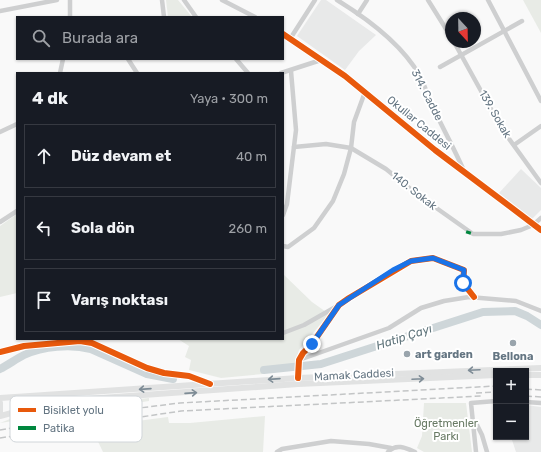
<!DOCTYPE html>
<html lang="tr">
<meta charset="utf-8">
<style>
:root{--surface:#171b24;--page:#242831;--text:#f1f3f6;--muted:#9ea1a6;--line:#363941}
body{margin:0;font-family:Rubik,sans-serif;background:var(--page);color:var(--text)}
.controls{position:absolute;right:12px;bottom:12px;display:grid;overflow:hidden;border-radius:0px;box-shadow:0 1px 3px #0004}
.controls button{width:36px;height:36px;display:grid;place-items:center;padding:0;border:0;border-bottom:1px solid var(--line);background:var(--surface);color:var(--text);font:20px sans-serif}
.compass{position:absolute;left:445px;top:12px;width:36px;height:36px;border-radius:50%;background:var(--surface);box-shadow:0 1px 3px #0004;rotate:158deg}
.stop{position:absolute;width:12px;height:12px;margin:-9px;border:3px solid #1a73e8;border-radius:50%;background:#fff}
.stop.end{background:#1a73e8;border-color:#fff;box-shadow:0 1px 4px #0008}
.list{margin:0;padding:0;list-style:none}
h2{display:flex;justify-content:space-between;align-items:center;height:52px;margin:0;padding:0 16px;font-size:17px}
h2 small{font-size:13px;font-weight:400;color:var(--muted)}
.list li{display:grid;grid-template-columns:26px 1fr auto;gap:12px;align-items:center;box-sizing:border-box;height:64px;margin:0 8px 8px;padding:0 8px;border:1px solid var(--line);border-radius:0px}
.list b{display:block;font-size:15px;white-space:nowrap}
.list em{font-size:13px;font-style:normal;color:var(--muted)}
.icon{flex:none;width:22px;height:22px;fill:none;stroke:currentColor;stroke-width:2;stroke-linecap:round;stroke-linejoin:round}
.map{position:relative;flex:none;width:541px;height:452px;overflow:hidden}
.search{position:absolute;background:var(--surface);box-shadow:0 1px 3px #0004;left:16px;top:16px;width:268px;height:44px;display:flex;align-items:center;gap:10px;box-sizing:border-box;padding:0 14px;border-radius:0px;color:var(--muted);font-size:15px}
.panel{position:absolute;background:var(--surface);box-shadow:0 1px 3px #0004;left:16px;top:72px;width:268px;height:268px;border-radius:0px}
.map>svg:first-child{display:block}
.built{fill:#e8e9e9}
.green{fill:#e8ebe6}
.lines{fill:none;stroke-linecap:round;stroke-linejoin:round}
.river{stroke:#ced6d9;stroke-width:8}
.minor{stroke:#cecfd0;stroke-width:4.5}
.major{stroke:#e1e2e2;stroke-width:6}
.rail{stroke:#c3c5c6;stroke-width:1.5;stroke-dasharray:6 3;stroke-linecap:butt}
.quiet{stroke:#00873e;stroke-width:5;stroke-dasharray:10 5;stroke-linecap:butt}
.cycleway-casing{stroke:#fff;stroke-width:8}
.cycleway{stroke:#e8590c;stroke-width:6}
.oneway{stroke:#7e8c96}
.route{stroke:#1a73e8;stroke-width:5}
.poi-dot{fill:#99a4ac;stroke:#fff;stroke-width:1.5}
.labels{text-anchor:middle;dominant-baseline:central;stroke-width:4;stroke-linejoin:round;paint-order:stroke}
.street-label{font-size:11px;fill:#657683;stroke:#fff}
.poi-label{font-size:11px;font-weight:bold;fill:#657683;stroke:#fff;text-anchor:start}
.park-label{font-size:11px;fill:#687a64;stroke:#fff}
.water-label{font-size:12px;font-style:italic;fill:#60757c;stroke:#fff}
.key{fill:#fff;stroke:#d1d6da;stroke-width:1}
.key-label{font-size:11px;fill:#657683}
</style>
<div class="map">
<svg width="541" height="452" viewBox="0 0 541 452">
<rect width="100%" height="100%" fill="#f9f9f9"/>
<g class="built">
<polygon points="321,0 326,0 376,35 359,51 345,70 297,36"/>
<polygon points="521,169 541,188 541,210 532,219 499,193"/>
<polygon points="526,405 541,407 541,452 516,452 511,437 526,437"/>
</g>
<g class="green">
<polygon points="166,0 178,0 192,17 168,17"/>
<polygon points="523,0 541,0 541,33"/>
<polygon points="17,214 17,293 0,297 0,226"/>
<polygon points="283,274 312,302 329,314 299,350 295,364 263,367 263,374 221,378 189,370 191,360 185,357 189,346 178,339 283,339"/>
<path d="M149,398V401L0,423C47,403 99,403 149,398Z"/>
<polygon points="424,403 466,403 472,452 424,452 417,448 422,436"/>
<polygon points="265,416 263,452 103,452 91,427 168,417 169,423 190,423"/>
</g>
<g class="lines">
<g class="river">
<path d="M0,369C8,365 16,359 24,355C43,346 71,344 91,349L147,374L173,379"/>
<polyline points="264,370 321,364 483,312 515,311 527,316 541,325"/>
</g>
<g class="minor">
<polyline points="162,0 164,17"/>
<polyline points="184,0 196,17"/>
<polyline points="222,0 255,17"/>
<path d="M337,0C368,19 402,44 420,76C425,85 427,95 432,105C442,127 454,148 464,171"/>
<polyline points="428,0 451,37"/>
<polyline points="488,0 541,101"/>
<polyline points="0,11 57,0"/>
<polyline points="358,14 367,0"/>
<polyline points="70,17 70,0"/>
<polyline points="283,34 345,76 435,150 541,230"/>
<polyline points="290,39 315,0"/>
<polyline points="454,42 502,129 541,183"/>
<polyline points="128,59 137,73"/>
<polyline points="236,59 248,73"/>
<polyline points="440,67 522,21"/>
<polyline points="60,73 63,59"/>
<polyline points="281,73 321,60"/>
<polyline points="0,132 17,124"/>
<polyline points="514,145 541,126"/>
<polyline points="294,147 326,144 351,148 386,169 418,195 473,234 501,234 521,230 533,225 541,218"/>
<polyline points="283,215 287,204 296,130 291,71"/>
<polyline points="0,222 17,211"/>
<polyline points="283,246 288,247 314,228 333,201 344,174 351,148 354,122 365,92"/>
<polyline points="283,333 304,325 339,305"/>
<polyline points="0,352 24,346 80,341 92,343 147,368 164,373 189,376 208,383"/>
<polyline points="299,360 389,328 421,308 444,301 469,297 516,301 541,311"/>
<polyline points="298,378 299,360 303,353 312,344 339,305 349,298 411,261 433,258 464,270 463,283 474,297"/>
<polyline points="526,402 541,403"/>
<polyline points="474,423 476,423 482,435 487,452"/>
<polyline points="277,452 282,449 331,441 369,444 391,448"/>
<path d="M388,452C396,443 406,448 415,452"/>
<polyline points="476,452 471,403 496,401"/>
</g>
<g class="major">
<polyline points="526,375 541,375"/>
<polyline points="0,398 298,378 541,368"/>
<polyline points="0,403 0,414"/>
<polyline points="0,416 41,405 87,399 298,384 496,375"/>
</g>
<g class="rail">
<polyline points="526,389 541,390"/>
<polyline points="476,393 496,392"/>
<polyline points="526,396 541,397"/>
<polyline points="0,430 131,409 180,403 496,386"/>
<polyline points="0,438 181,411 482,396"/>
</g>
<polyline class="quiet" points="468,234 469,231"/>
<g class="cycleway-casing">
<g id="cycleway">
<polyline points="283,34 345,76 435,150 541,230"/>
<polyline points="0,352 24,346 80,341 92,343 147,368 164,373 189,376 210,384"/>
<polyline points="298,378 299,360 303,353 312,344 339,305 349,298 411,261 433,258 464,270 463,283 474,297"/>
</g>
</g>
<use href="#cycleway" class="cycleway"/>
</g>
<defs><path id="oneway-shaft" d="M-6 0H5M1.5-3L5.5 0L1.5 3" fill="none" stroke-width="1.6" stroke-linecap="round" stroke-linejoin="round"/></defs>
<g class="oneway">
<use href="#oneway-shaft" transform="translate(474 370) rotate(177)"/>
<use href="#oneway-shaft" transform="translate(274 379) rotate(176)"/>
<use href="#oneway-shaft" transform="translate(418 379) rotate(-3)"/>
<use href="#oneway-shaft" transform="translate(145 389) rotate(176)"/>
<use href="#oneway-shaft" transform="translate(191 393) rotate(-4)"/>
</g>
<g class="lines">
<polyline class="route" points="312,344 339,305 393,270 411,261 433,258 464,270 463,283"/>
</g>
<g class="poi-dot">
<circle cx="513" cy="343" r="4"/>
<circle cx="407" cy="354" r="4"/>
</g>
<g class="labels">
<g class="street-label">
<text transform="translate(427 95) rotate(63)">314. Cadde</text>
<text transform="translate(495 114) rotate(60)">139. Sokak</text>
<text transform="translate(419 123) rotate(39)">Okullar Caddesi</text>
<text transform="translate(414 191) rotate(38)">140. Sokak</text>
<text transform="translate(354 375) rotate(-3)">Mamak Caddesi</text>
</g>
<g class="poi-label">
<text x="415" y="354">art garden</text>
<text x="513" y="356" text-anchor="middle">Bellona</text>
</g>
<g class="park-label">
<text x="446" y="423">Öğretmenler<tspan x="446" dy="13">Parkı</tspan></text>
</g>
<g class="water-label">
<text transform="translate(404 337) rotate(-18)">Hatip Çayı</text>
</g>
</g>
<rect x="10" y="396" width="132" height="46" rx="6" class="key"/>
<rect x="18" y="408" width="18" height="4" fill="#e8590c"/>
<rect x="18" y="426" width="18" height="4" fill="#00873e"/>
<g class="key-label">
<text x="43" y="414">Bisiklet yolu</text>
<text x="43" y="432">Patika</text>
</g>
</svg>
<div class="controls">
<button>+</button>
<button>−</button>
</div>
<svg class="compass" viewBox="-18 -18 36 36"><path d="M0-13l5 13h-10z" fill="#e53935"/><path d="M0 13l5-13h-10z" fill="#9ea1a6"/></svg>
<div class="stop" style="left:463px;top:283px"></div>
<div class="stop end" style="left:312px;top:344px"></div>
<div class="search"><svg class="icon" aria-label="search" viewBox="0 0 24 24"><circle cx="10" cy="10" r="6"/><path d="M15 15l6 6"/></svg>Burada ara</div>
<section class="panel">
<h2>4 dk<small>Yaya · 300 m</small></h2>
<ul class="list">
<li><svg class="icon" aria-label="ahead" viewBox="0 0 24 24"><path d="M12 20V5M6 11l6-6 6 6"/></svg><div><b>Düz devam et</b></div><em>40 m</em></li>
<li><svg class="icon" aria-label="left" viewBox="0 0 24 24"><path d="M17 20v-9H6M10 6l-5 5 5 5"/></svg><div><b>Sola dön</b></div><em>260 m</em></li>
<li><svg class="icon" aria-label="arrive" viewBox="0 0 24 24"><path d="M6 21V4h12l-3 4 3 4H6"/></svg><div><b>Varış noktası</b></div></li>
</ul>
</section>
</div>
